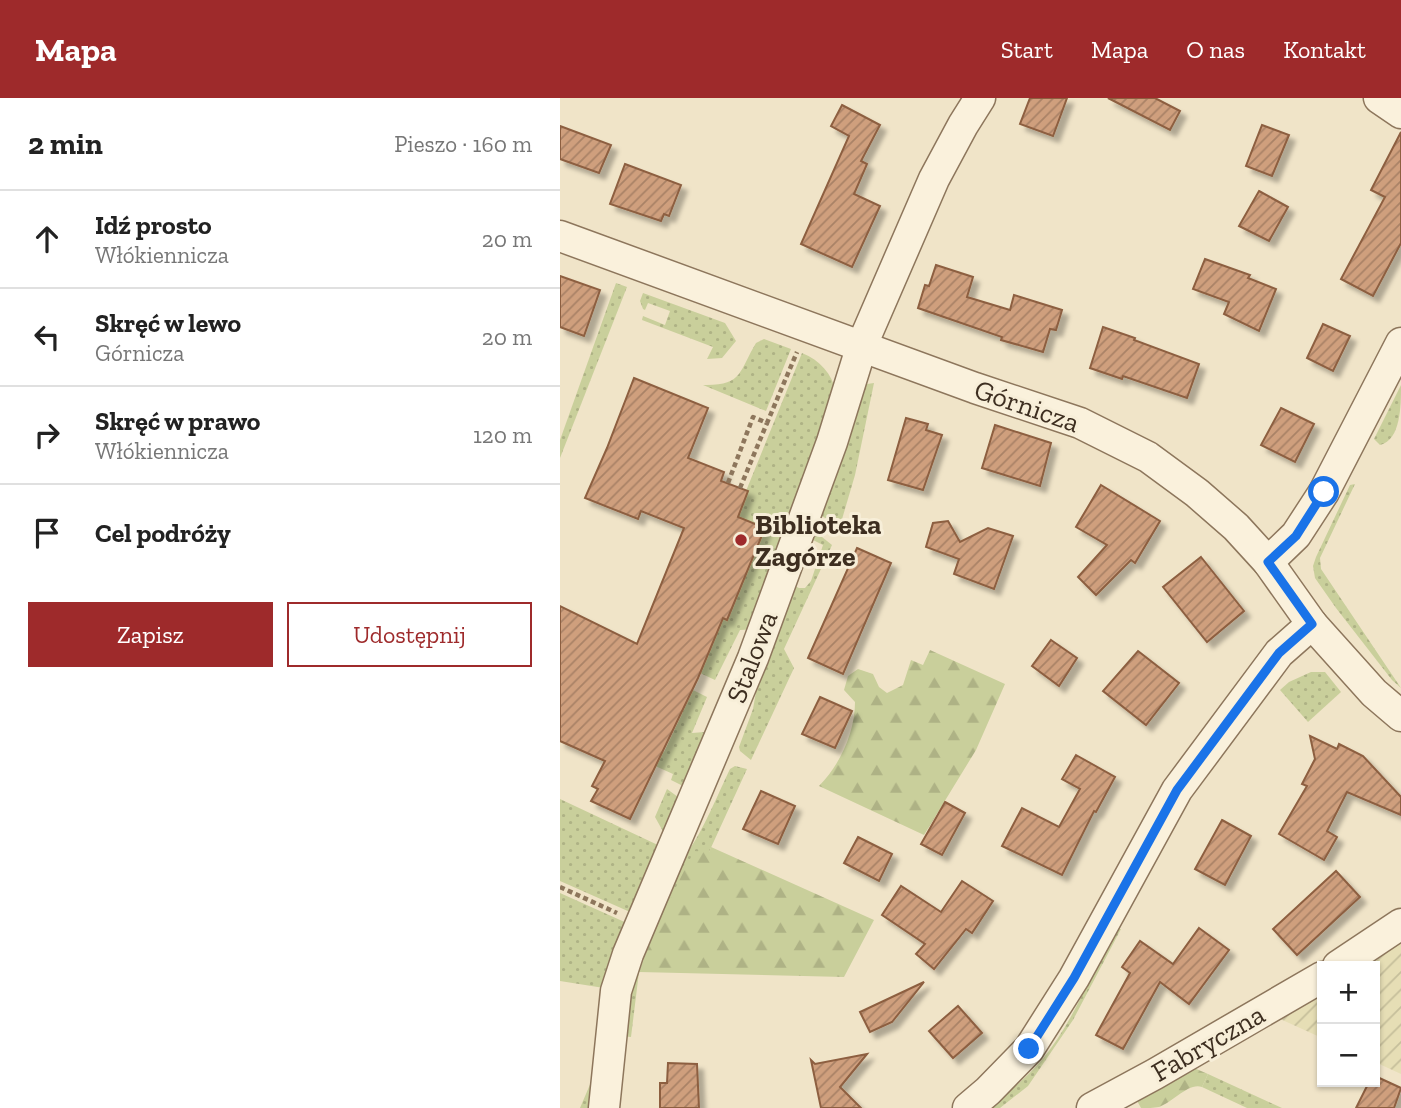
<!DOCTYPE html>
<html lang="pl">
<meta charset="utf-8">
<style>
:root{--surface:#fff;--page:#f6f6f6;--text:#222;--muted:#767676;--line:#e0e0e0;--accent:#9e2a2b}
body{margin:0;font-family:"Zilla Slab",serif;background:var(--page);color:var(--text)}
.controls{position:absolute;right:21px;bottom:21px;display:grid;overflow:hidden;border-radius:0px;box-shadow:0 2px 5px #0004}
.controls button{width:63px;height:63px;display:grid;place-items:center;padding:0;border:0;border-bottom:2px solid var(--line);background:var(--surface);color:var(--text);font:35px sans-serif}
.stop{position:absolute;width:21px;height:21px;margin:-16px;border:5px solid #1a73e8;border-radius:50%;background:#fff}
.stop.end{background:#1a73e8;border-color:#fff;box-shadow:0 2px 7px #0008}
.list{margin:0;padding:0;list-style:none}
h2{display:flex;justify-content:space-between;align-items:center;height:91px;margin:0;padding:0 28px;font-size:30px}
h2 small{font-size:23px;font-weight:400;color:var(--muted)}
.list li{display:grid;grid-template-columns:46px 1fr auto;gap:21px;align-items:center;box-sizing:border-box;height:98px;padding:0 28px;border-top:2px solid var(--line)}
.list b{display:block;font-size:26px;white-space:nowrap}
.list p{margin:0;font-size:23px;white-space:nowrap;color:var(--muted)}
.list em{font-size:23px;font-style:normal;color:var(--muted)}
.actions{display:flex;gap:14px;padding:21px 28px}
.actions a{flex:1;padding:16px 0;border:2px solid var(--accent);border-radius:0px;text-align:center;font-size:24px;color:var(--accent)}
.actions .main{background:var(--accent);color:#fff}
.icon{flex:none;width:38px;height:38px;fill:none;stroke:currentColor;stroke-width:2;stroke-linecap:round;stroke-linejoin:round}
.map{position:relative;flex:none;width:841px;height:1010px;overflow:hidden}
header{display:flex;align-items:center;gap:42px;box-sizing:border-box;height:98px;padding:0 35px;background:var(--accent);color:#fff}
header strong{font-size:33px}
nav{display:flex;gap:38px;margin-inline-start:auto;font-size:24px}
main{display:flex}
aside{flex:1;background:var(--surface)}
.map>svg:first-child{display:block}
.farmland{fill:url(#farmland-furrows)}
.grass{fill:url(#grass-dots)}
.forest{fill:url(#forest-firs)}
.building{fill:url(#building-hatch);stroke:#8d5f41;stroke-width:2;filter:url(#shadow)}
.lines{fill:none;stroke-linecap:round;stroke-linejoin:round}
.minor-casing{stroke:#8d765c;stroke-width:33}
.path{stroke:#8d765c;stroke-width:4.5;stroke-dasharray:5 3.5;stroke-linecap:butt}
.minor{stroke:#faf1dc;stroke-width:30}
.route{stroke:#1a73e8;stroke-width:9}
.poi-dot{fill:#9e2a2b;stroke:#f7eed8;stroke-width:2.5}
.labels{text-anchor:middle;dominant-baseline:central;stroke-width:6;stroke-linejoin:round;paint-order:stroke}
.street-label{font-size:28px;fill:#3d2e20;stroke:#f7eed8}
.poi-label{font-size:28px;font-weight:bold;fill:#3d2e20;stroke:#f7eed8;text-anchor:start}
</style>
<header>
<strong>Mapa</strong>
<nav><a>Start</a><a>Mapa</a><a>O nas</a><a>Kontakt</a></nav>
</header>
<main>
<aside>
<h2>2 min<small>Pieszo · 160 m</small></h2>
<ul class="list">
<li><svg class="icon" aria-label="ahead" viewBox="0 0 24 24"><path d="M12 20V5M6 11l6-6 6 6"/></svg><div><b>Idź prosto</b><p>Włókiennicza</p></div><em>20 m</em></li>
<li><svg class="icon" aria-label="left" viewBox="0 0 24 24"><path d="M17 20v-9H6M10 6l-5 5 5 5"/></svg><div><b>Skręć w lewo</b><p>Górnicza</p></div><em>20 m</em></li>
<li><svg class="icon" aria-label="right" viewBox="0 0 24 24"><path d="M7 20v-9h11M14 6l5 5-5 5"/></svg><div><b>Skręć w prawo</b><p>Włókiennicza</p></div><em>120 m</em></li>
<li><svg class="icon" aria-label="arrive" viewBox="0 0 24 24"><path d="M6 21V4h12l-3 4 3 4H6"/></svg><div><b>Cel podróży</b></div></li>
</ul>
<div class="actions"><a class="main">Zapisz</a><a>Udostępnij</a></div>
</aside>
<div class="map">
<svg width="841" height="1010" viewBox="0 0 841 1010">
<defs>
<pattern id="farmland-furrows" width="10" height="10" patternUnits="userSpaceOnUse" patternTransform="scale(1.75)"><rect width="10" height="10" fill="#e6deb5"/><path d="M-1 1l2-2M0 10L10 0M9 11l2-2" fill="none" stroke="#c6bf9b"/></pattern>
<pattern id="grass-dots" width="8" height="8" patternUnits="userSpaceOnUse" patternTransform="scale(1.75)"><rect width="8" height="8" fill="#c9cf9b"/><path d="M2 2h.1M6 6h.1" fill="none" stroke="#aeb285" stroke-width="1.8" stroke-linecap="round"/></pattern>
<pattern id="forest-firs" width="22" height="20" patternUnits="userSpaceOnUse" patternTransform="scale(1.75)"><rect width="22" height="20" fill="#c9cf9b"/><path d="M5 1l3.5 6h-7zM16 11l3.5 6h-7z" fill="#aeb285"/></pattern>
<pattern id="building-hatch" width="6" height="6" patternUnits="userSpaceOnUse" patternTransform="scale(1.75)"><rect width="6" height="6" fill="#cf9f7d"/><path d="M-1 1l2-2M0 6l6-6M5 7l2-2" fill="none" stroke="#a98266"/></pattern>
<filter id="shadow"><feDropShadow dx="6" dy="6" stdDeviation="2" flood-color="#0004"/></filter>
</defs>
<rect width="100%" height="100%" fill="#f0e4c8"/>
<g class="farmland">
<polygon points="841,837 841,976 815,964 815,868 795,868"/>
<polygon points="762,890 762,940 718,920"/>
</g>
<g class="grass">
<polygon points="56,185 67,189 0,360 0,342"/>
<polygon points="83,195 165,225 176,243 162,260 147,261 153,249 82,222 83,218 105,227 110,213 88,205 85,212 83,211 80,203"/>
<path d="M204,241L231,251L206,313L143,287C183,288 179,273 196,245Z"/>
<path d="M242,255C260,262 272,276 276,294L197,531L180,532L155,582L140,575L159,519L166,521L178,419L186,393Z"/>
<polygon points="314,285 295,377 280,428 256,415 294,295 307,286"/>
<path d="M841,287C841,307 841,342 820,347L814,341Z"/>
<polygon points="795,386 760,460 761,471 841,590 832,582 776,510 755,480 753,468 756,459 790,387"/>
<polygon points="252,435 262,439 272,447 224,551 234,570 191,662 180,653 179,649 193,611 201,565 227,484 239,490 245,490 251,483 263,447 247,439"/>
<polygon points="751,574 765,574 781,594 748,624 720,592 729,584"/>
<polygon points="133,592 147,599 132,635 157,633 131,692 111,682 113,676 0,625 0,606 104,654"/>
<path d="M175,668L187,671L149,754L94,833L79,874L71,939L61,938L64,906L118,764C135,754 160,691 170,671Z"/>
<polygon points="107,691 125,704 77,812 70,814 0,783 0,701 100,748 105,737 95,719"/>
<polygon points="0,795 69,826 36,1010 20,1010 40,963 39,909 44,890 0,883"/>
<path d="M556,831H561L513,922L468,988L440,1010H429C448,995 466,980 481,963C514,924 531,874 556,831Z"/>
<polygon points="648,976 722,1010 687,1010 642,989"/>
</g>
<g class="forest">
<path d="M370,552L445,586L416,652L364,737L259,688C280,667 295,634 295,604L284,592L288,578L298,571L313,576L319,589L327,595L343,587L351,562L363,567Z"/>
<polygon points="151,749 314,822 284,879 79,874 94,833 134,753 149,754"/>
<path d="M634,970L648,976L642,989C629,984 613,1004 599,1009C594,1010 587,1010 581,1010L575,999Z"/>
</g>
<g class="building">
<polygon points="470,0 507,0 493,38 460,26"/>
<polygon points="548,0 595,0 620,13 610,32"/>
<polygon points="282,7 320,27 301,63 307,66 294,96 320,108 292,169 241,146 289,38 271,28"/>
<polygon points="702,27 729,37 712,78 686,68"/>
<polygon points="0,28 51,47 39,75 0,61"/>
<polygon points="841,34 841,145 813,198 781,181 825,99 811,92"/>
<polygon points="65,66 121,87 109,118 104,116 101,123 50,106"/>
<polygon points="699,93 728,109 709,143 679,128"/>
<polygon points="645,161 690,177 688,180 716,191 699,233 664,216 669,204 633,191"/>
<polygon points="376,167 413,179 407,199 450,212 454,197 502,212 496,232 490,231 483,254 441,242 442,239 358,210 365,187 369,188"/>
<polygon points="0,178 40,192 24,238 0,229"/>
<polygon points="763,226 790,238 773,273 747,260"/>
<polygon points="543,229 575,240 574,242 639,266 627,300 563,278 562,281 530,270"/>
<polygon points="74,280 148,310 128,360 164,374 161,383 188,393 178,419 205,430 167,522 163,520 138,580 70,721 31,703 38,691 32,688 45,663 0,643 0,508 77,546 124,430 81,413 78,421 25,400 47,350"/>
<polygon points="721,310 754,326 735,364 701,347"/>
<polygon points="346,320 368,326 366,332 382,337 363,392 328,382"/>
<polygon points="435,327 491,345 480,388 422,370"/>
<polygon points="541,387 600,423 575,465 571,462 536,497 518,479 547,447 516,429"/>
<polygon points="388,423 400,444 428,430 453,438 434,491 394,476 399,461 366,449 373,425"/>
<polygon points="297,450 331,465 283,576 248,560"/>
<polygon points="641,459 684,513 647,544 603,489"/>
<polygon points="491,542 517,560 499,588 472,568"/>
<polygon points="578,553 619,585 586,627 543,593"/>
<polygon points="260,599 292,613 275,650 242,636"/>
<polygon points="750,638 777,651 779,646 803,658 841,699 841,717 787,694 767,733 777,739 764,762 719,736 747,688 742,686 755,661"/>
<polygon points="516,657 555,679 536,714 534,713 502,777 442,748 462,710 499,729 520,691 502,681"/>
<polygon points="201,693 235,708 218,746 183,731"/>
<polygon points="385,704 405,715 382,757 361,746"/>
<polygon points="662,722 691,738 665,787 635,771"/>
<polygon points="298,739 332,756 319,783 284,765"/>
<polygon points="776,773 800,799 737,857 713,831"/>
<polygon points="402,783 433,803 412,835 406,831 374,871 356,856 365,846 322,817 341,788 381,814"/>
<polygon points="639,830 669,852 629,906 600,884 563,951 536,937 570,875 562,869 580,843 613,866"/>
<polygon points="364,884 332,924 310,934 300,914"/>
<polygon points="398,908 422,935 393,960 369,933"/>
<polygon points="307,956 280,989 301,1010 261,1010 251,962 255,966"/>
<polygon points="108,965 137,966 139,1010 100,1010 100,985 107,985"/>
<polygon points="815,978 841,990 834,1010 796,1010 809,984 815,984"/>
</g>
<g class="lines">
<g class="minor-casing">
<g id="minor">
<polyline points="819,0 841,15"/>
<polyline points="0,138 415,290 520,325 588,359 637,395 676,429 708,464 752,526 814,595 841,618"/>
<polyline points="708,464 736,437 764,394 841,245"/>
<polyline points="778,868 841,826"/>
<polyline points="44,1010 56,893 68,856 193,560 272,344 302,247 374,81 403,27 420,0"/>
<polyline points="408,1010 428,993 469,951 514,880 617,692 719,555 752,526"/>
<polyline points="532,1010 595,976 762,879"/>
</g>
</g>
<g class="path">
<polyline points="168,385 193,319 207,325 237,254"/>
<polyline points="180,390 207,325"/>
<polyline points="0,789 57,815"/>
</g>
<use href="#minor" class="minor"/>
</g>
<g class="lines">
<polyline class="route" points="469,951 514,880 617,692 719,555 752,526 708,464 736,438 764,394"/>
</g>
<circle class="poi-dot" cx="181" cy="442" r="7"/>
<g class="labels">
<g class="street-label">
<text transform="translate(467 308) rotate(19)">Górnicza</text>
<text transform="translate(192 559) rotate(-69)">Stalowa</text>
<text transform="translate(648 945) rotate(-30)">Fabryczna</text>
</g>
<g class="poi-label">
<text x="195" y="426">Biblioteka<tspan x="195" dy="32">Zagórze</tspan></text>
</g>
</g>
</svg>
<div class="controls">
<button>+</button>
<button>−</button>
</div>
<div class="stop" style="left:764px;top:394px"></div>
<div class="stop end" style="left:469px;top:951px"></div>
</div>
</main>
